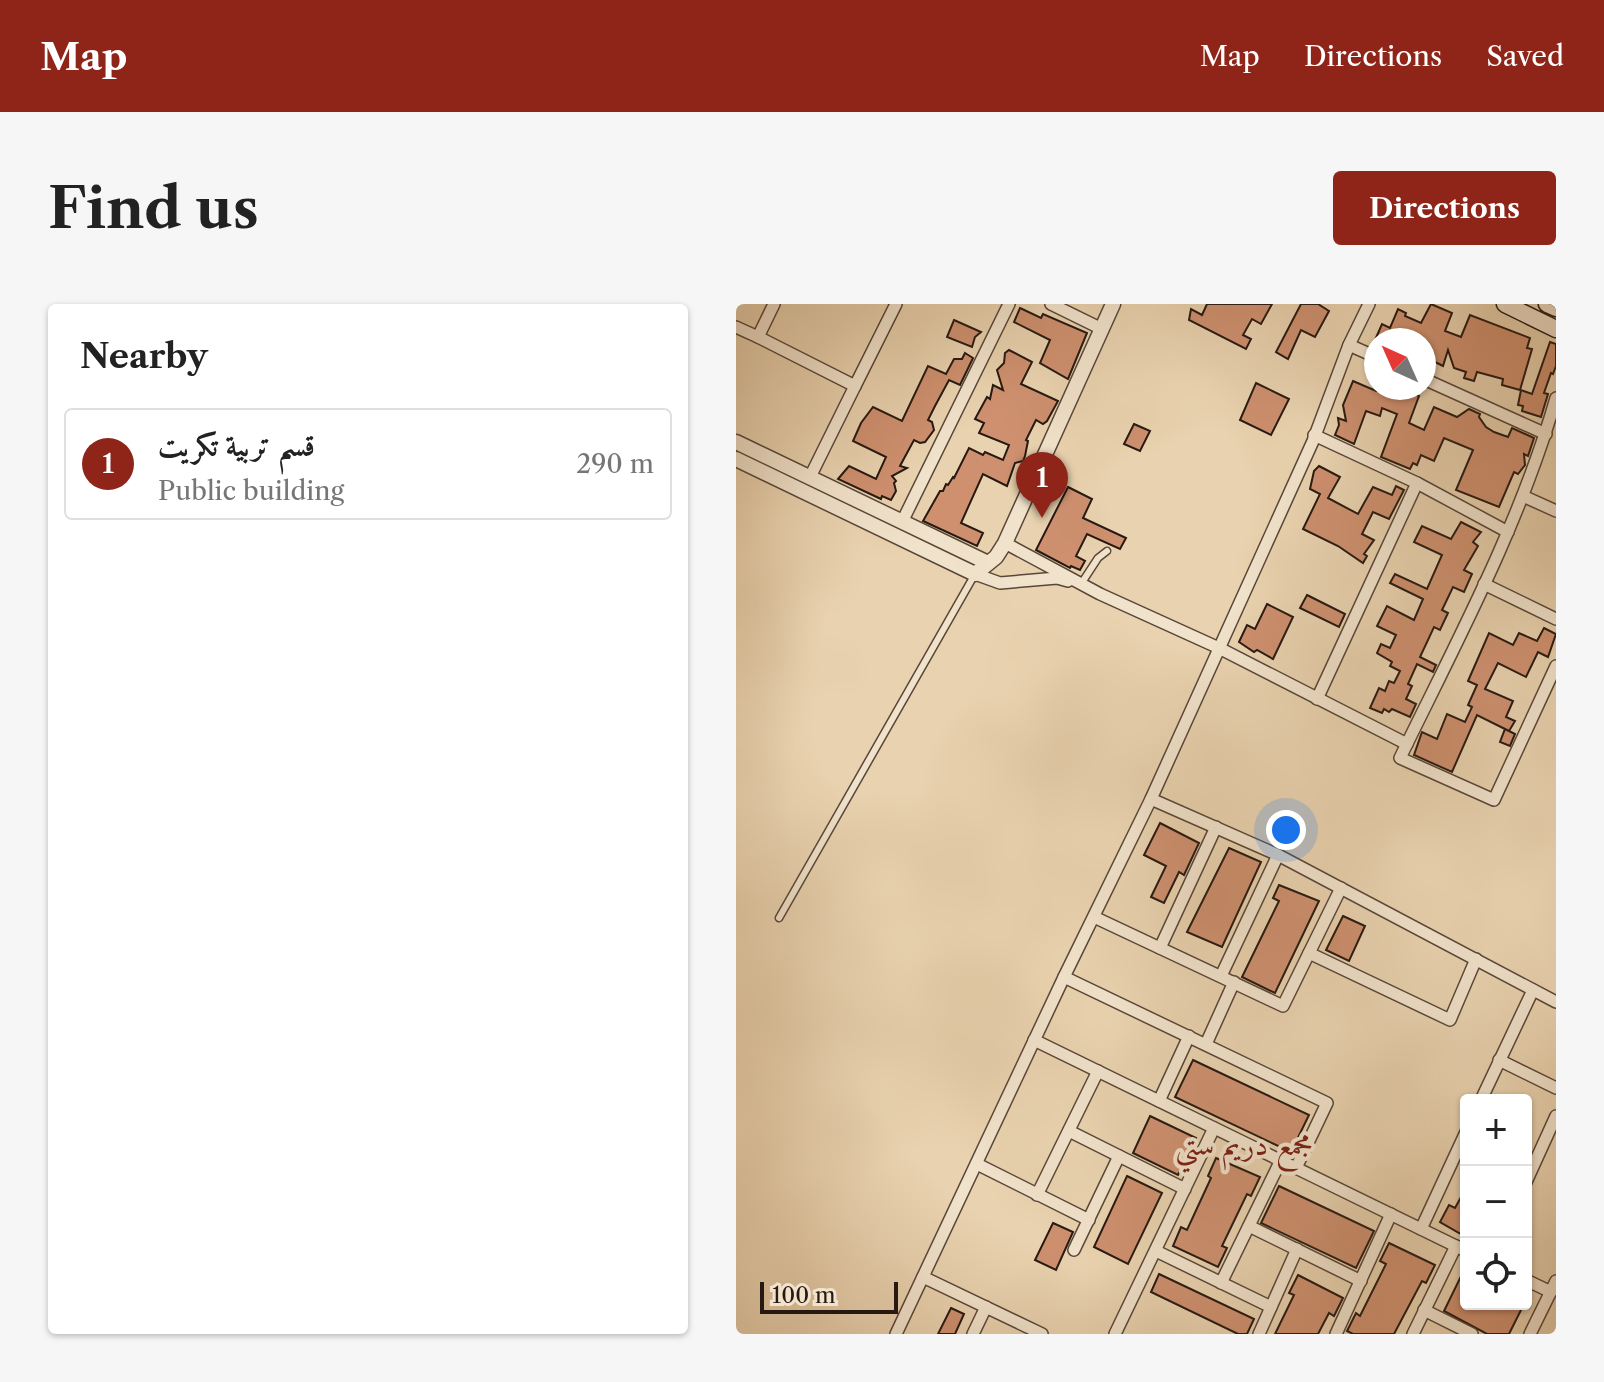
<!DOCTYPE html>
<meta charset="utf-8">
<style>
:root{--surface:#fff;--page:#f6f6f6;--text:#222;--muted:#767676;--line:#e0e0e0;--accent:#8f2418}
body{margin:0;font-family:"Libre Caslon Text",Amiri,serif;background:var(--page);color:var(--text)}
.controls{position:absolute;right:24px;bottom:24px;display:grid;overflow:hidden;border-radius:8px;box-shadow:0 2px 6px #0004}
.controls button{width:72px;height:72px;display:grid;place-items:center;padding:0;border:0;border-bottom:2px solid var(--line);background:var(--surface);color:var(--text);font:40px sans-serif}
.compass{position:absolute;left:628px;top:24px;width:72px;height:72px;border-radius:50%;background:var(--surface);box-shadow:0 2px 6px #0004;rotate:315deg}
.scale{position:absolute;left:24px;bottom:20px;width:138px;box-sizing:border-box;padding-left:8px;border:4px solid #271912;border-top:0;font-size:22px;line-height:28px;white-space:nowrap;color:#271912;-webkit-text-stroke:6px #f1e2cb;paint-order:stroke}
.you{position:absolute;left:550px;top:526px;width:28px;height:28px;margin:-20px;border:6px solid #fff;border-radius:50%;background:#1a73e8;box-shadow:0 0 0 12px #1a73e833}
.badge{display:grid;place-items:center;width:52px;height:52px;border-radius:50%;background:var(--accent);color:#fff;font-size:26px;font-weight:700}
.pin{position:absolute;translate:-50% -66px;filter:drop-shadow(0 2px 4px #0008)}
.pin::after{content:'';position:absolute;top:42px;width:28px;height:24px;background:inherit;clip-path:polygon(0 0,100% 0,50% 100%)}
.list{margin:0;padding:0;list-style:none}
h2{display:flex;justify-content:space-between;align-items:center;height:104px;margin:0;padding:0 32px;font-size:34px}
h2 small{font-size:26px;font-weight:400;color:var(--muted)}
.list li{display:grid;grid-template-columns:52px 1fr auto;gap:24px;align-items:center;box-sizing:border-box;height:112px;margin:0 16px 16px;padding:0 16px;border:2px solid var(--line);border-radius:8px}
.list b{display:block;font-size:30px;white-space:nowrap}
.list p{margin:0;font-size:26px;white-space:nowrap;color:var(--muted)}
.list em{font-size:26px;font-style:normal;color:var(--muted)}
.icon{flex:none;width:44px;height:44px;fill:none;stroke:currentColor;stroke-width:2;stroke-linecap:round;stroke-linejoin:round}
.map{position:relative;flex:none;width:820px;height:1030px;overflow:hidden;border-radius:8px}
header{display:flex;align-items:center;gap:48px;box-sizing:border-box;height:112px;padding:0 40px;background:var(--accent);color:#fff}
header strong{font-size:38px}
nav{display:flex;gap:44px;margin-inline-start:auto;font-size:28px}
.intro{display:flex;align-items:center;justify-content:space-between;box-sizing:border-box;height:192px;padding:0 48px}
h1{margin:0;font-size:56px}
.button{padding:20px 36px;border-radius:8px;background:var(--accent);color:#fff;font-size:28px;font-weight:700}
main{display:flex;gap:48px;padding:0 48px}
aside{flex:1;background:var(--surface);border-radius:8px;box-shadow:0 2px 6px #0004}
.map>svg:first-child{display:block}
.building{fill:#ce906f;stroke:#271912;stroke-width:2}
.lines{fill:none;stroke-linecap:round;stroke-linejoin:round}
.service-casing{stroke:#584739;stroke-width:9}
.minor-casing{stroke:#584739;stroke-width:14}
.tertiary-casing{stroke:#584739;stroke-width:17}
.secondary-casing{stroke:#271912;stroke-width:19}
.service{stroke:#f1e2cb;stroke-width:6}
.minor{stroke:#f1e2cb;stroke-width:11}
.tertiary{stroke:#f1e2cb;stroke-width:14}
.secondary{stroke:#f1e2cb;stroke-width:16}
.labels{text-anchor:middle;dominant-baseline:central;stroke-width:8;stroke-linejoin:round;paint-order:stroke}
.neighbourhood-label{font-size:30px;fill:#7a1f14;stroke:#f1e2cb}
</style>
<header>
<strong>Map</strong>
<nav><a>Map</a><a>Directions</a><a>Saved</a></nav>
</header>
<div class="intro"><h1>Find us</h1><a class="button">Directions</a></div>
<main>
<aside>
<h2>Nearby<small></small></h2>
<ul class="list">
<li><span class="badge">1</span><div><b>قسم تربية تكريت</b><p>Public building</p></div><em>290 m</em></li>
</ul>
</aside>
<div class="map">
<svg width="820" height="1030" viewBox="0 0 820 1030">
<rect width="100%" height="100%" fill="#e9d2af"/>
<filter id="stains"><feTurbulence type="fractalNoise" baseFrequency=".0025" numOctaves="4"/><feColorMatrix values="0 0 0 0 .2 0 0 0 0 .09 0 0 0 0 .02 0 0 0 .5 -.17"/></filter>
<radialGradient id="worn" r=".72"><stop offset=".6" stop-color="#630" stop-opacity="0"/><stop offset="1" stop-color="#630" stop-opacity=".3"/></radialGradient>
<g class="building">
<polygon points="471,0 536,0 525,20 516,15 507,31 515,35 510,45 453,16 455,5 466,11"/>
<polygon points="565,0 582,0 593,7 579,33 565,26 552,55 540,48"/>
<polygon points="695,0 716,9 709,27 725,33 734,11 794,34 791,44 796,45 784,86 766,81 767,75 741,68 738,77 728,74 730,68 718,64 712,46 707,62 689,53 691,48 688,47 688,36 639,36 646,20 654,24 662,5 670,9 669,12 685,19"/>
<polygon points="284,4 305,14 307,10 351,29 332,75 304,59 314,36 278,18"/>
<polygon points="218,16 245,28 239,33 236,43 211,33"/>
<polygon points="814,38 820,40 820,62 817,70 815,69 808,89 812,90 805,113 786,107 787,102 782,101 785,86 796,90"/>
<polygon points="273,46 296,58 285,80 322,97 311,117 307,120 300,116 290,136 292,137 289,152 287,157 279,159 271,182 247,170 225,219 247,229 241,242 187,217 204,187 207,187 210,180 212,181 217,173 218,174 233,144 247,151 249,148 267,156 273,141 243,129 248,119 239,115 251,93 254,95 257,81 267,86 261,66 268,59 269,49"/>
<polygon points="229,49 237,54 224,81 213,76 199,102 192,116 196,118 198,126 189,138 184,139 178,136 164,162 171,164 156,172 160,177 158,179 160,187 155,196 146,192 145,195 102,175 113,162 140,175 150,153 117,137 125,119 137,103 166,117 192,62 210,70 218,55 226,55"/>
<polygon points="617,77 640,87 641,84 682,84 679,90 683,92 673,119 688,126 698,103 721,113 733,105 744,110 743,113 750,123 758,128 772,133 776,124 798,134 792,152 788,150 789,161 782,170 778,168 763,203 720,186 737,146 708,134 698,157 685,151 681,161 677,159 674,165 645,153 661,110 646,104 644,112 630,107 618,140 599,131 603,121 602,114 610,117 607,101"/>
<polygon points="520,79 553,95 535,131 504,116"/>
<polygon points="398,120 414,127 404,147 388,140"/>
<polygon points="583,162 604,173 592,194 622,210 637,183 656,191 660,182 668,186 653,215 637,208 626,230 638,236 628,250 631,252 627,259 602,242 567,225 584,190 574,185 578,167"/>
<polygon points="332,183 356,195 347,214 390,234 384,245 351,230 340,252 349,257 344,266 335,262 334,264 300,246"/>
<polygon points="725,218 745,228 737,238 742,242 728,266 736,270 728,288 717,283 706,306 712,309 704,326 698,323 684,353 700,361 697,368 681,360 672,380 676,382 670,395 680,400 674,413 656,405 653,408 648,405 646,409 634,404 643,384 649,387 653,377 658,379 664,367 654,362 656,358 641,349 645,340 654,344 660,331 641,322 651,302 678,316 687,295 654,279 659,270 691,285 706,251 678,238 686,222 715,235"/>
<polygon points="571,291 609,310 603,323 564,304"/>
<polygon points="531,300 557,313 537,355 521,346 518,348 503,338 511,321 519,325"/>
<polygon points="808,324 820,330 812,353 802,348 790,373 762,359 749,385 777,397 770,413 779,417 773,427 779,430 774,442 764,438 769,425 773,427 741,411 716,468 678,451 686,428 701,435 711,410 729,418 736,403 732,401 741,381 732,377 753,329 777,341 783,329 801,337"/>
<polygon points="424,519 463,539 448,571 443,568 428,599 415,593 430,562 408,551"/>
<polygon points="493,544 525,558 486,643 451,628"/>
<polygon points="543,581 583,597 539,689 506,673 543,597 537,594"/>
<polygon points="607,612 629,622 613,657 590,646"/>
<polygon points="457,756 573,811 555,848 439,793"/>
<polygon points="414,812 460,834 442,871 397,849"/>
<polygon points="480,854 524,873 515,892 511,890 486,942 491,944 482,963 437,942 445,923 451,926 475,874 472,872"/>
<polygon points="391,872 426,889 392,960 358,943"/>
<polygon points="543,882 638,927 620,964 525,919"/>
<polygon points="730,884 730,933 704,918 713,901 719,904"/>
<polygon points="317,919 337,928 320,966 299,956"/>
<polygon points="653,939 699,961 690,979 686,977 658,1030 617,1030 611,1027 620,1009 624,1012 650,960 644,957"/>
<polygon points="730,962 730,1000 788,1000 773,1030 751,1030 708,1007"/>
<polygon points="423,970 518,1015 511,1030 502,1030 415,988"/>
<polygon points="562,971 607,994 598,1012 593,1009 582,1030 539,1030 558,991 553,989"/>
<polygon points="215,1004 228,1010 219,1030 202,1030"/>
</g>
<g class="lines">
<g class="service-casing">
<g id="service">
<polyline points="345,280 362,254 371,247"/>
<polyline points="43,614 239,270"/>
</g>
</g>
<g class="minor-casing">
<g id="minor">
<polyline points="38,0 22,33 119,82 74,173"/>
<polyline points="315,0 366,25"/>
<polyline points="0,23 22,33"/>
<polyline points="613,41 640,53"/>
<polyline points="688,75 810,130"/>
<polyline points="119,82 160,0"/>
<path d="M820,94C784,220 721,337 664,454L758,496L820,362"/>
<polyline points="578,131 681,179 772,228"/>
<polyline points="787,192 820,207"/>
<polyline points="166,218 273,0"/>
<polyline points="269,239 364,290 483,344 671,440"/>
<polyline points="239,270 264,279 321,274 332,277"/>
<polyline points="748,280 820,315"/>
<polyline points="581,395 681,179"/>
<polyline points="415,495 542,551 820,698"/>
<polyline points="358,613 547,702 605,584"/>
<polyline points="424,644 480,523"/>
<polyline points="573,649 714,716 740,655"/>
<polyline points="485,672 542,551"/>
<polyline points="328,673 591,799 560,864"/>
<polyline points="298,736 730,947"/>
<polyline points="470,740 498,678"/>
<polyline points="763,756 820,784"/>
<polyline points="745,796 797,686"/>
<polyline points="423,797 453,732"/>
<polyline points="333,827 449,885"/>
<polyline points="241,860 353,916"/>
<polyline points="790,878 820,812"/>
<polyline points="301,891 362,767"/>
<polyline points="513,922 625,977"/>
<polyline points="685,925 730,828"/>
<polyline points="338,946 383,852"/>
<polyline points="420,947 535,1003"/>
<polyline points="187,973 306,1030"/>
<polyline points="790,976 815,988"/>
<polyline points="485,979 545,856"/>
<polyline points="688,1006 736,1030"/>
<polyline points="160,1030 328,673 415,495 577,137 613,41 633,0"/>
<polyline points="237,1030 250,1003"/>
<polyline points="379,1030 478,824"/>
<polyline points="523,1030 561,945"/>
<polyline points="600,1030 655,910"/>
<polyline points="677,1030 720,942"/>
<polyline points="794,1030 820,977"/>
</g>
</g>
<g class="tertiary-casing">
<g id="tertiary">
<polyline points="0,138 252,259"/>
<polyline points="0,155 239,270 260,253 269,239 377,0"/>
</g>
</g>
<g class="secondary-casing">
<g id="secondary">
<polyline points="769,0 820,25"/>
<polyline points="811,0 820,4"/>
</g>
</g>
<use href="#service" class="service"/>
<use href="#minor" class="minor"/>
<use href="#tertiary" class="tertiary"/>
<use href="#secondary" class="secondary"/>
</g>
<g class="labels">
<g class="neighbourhood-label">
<text x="508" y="840">مجمع دريم ستي</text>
</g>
</g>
<rect width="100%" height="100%" filter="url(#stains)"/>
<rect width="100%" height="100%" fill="url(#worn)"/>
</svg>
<div class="controls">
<button>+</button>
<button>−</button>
<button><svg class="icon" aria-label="locate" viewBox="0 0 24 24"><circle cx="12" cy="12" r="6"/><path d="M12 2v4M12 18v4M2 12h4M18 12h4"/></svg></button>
</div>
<svg class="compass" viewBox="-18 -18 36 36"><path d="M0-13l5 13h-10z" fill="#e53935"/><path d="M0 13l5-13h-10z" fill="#767676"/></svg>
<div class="scale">100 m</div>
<div class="you"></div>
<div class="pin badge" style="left:306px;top:214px">1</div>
</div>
</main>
